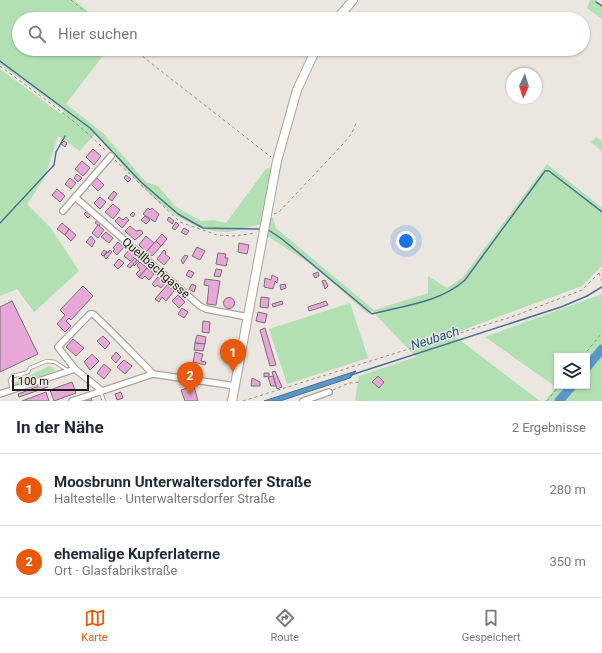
<!DOCTYPE html>
<html lang="de">
<meta charset="utf-8">
<style>
:root{--surface:#fff;--page:#f2f2f3;--text:#1f2937;--muted:#747a83;--line:#e0e1e3;--accent:#ea580c}
body{margin:0;font-family:Roboto,sans-serif;background:var(--page);color:var(--text)}
.controls{position:absolute;right:12px;bottom:12px;display:grid;overflow:hidden;border-radius:0px;box-shadow:0 1px 3px #0004}
.controls button{width:36px;height:36px;display:grid;place-items:center;padding:0;border:0;border-bottom:1px solid var(--line);background:var(--surface);color:var(--text);font:20px sans-serif}
.compass{position:absolute;left:506px;top:68px;width:36px;height:36px;border-radius:50%;background:var(--surface);box-shadow:0 1px 3px #0004;rotate:184deg}
.scale{position:absolute;left:12px;bottom:10px;width:77px;box-sizing:border-box;padding-left:4px;border:2px solid #1d1c19;border-top:0;font-size:11px;line-height:14px;white-space:nowrap;color:#1d1c19;-webkit-text-stroke:3px #ebe6df;paint-order:stroke}
.you{position:absolute;left:406px;top:241px;width:14px;height:14px;margin:-10px;border:3px solid #fff;border-radius:50%;background:#1a73e8;box-shadow:0 0 0 6px #1a73e833}
.badge{display:grid;place-items:center;width:26px;height:26px;border-radius:50%;background:var(--accent);color:#fff;font-size:13px;font-weight:700}
.pin{position:absolute;translate:-50% -33px;filter:drop-shadow(0 1px 2px #0008)}
.pin::after{content:'';position:absolute;top:21px;width:14px;height:12px;background:inherit;clip-path:polygon(0 0,100% 0,50% 100%)}
.list{margin:0;padding:0;list-style:none}
h2{display:flex;justify-content:space-between;align-items:center;height:52px;margin:0;padding:0 16px;font-size:17px}
h2 small{font-size:13px;font-weight:400;color:var(--muted)}
.list li{display:grid;grid-template-columns:26px 1fr auto;gap:12px;align-items:center;box-sizing:border-box;height:72px;padding:0 16px;border-top:1px solid var(--line)}
.list b{display:block;font-size:15px;white-space:nowrap}
.list p{margin:0;font-size:13px;white-space:nowrap;color:var(--muted)}
.list em{font-size:13px;font-style:normal;color:var(--muted)}
.icon{flex:none;width:22px;height:22px;fill:none;stroke:currentColor;stroke-width:2;stroke-linecap:round;stroke-linejoin:round}
.map{position:relative;flex:none;width:602px;height:401px;overflow:hidden}
.search{position:absolute;background:var(--surface);box-shadow:0 1px 3px #0004;left:12px;right:12px;top:12px;height:44px;display:flex;align-items:center;gap:10px;box-sizing:border-box;padding:0 14px;border-radius:22px;color:var(--muted);font-size:15px}
.sheet{height:196px;background:var(--surface)}
nav{display:flex;justify-content:space-around;align-items:center;box-sizing:border-box;height:56px;border-top:1px solid var(--line);background:var(--surface);font-size:11px;color:var(--muted)}
nav a{display:grid;justify-items:center;gap:2px}
nav .on{color:var(--accent)}
.map>svg:first-child{display:block}
.green{fill:#b2e0b3;fill-rule:evenodd}
.water{fill:#5b96c8;stroke:#487194}
.lines{fill:none;stroke-linecap:round;stroke-linejoin:round}
.stream{stroke:#487194;stroke-width:1.5}
.river{stroke:#5b96c8;stroke-width:9}
.building{fill:#e7a7d7;stroke:#797377}
.lane-casing{stroke:#a9a59e;stroke-width:4.5}
.street-casing{stroke:#a9a59e;stroke-width:8}
.secondary-casing{stroke:#a9a59e;stroke-width:10}
.path{stroke:#938f8a;stroke-width:1;stroke-dasharray:3 3;stroke-linecap:butt}
.lane{stroke:#fff;stroke-width:2.5}
.street{stroke:#fff;stroke-width:5.5}
.secondary{stroke:#fff;stroke-width:8}
.labels{text-anchor:middle;dominant-baseline:central;stroke-width:3;stroke-linejoin:round;paint-order:stroke}
.street-label{font-size:12px;fill:#1d1c19;stroke:#ebe6df}
.water-label{font-size:13px;font-style:italic;fill:#195a8a;stroke:#ebe6df}
</style>
<div class="map">
<svg width="602" height="401" viewBox="0 0 602 401">
<rect width="100%" height="100%" fill="#ebe6df"/>
<g class="green">
<path d="M0,0H74L97,19H19V49H108L66,104L103,133L146,182L158,186L176,207L201,221L214,220L226,223L266,169L272,167L262,224C251,226 239,231 229,232C172,234 130,171 95,134L80,151L58,136L45,177L27,204L51,228L79,271L34,312L17,289L0,296V69L61,114L64,111L0,64Z"/>
<polygon points="590,0 596,0 602,5 602,19 587,8"/>
<polygon points="596,137 602,141 602,152 591,142"/>
<polygon points="547,164 601,207 602,206 602,266 582,286 452,334 540,401 355,401 359,376 416,357 372,311 367,313 311,264 267,236 270,218 273,218 276,228 374,310 428,293 428,276 447,288 463,277"/>
<path d="M602,294V401H545L556,387L485,337ZM557,356H587V386H557Z"/>
<polygon points="350,303 368,358 287,384 269,329"/>
<polygon points="49,366 53,367 55,371 16,385 14,383"/>
</g>
<polygon class="water" points="356,371 350,378 280,401 264,401"/>
<g class="lines">
<g class="stream">
<polyline points="596,2 602,6"/>
<polyline points="0,61 90,128 141,182 178,214 203,228 261,229"/>
<polyline points="0,223 54,165 56,152 65,136"/>
<path d="M267,229L282,239L372,314C403,306 441,302 465,280L545,171H549L602,212"/>
<polyline points="351,375 561,307 587,296 602,287"/>
</g>
<g class="river">
<polyline points="587,367 602,349"/>
<polyline points="559,401 572,386"/>
</g>
</g>
<g class="building">
<polygon points="64,141 67,143 65,147 61,144"/>
<polygon points="93,149 101,156 94,165 86,157"/>
<polygon points="82,161 90,168 83,176 75,169"/>
<polygon points="77,174 82,178 78,182 74,178"/>
<polygon points="126,175 131,179 128,182 124,178"/>
<polygon points="70,178 76,183 71,189 65,184"/>
<polygon points="97,178 104,185 98,191 91,184"/>
<polygon points="57,189 65,196 60,202 52,195"/>
<polygon points="114,191 117,194 112,201 108,198"/>
<polygon points="100,197 106,202 100,209 94,203"/>
<polygon points="113,204 120,210 113,219 105,212"/>
<polygon points="148,208 150,210 152,208 159,214 155,222 143,214"/>
<polygon points="86,212 91,215 88,218 84,214"/>
<polygon points="133,212 135,214 133,217 130,215"/>
<polygon points="145,216 150,220 146,224 141,220"/>
<polygon points="119,217 123,220 126,217 129,220 122,228 115,221"/>
<polygon points="169,217 174,221 172,224 167,220"/>
<polygon points="97,220 101,223 99,226 95,223"/>
<polygon points="176,222 179,225 175,230 172,228"/>
<polygon points="62,223 69,229 65,235 57,229"/>
<polygon points="98,225 104,230 98,238 92,233"/>
<polygon points="130,226 136,231 141,230 143,233 135,240 125,231"/>
<polygon points="184,228 189,231 186,235 181,232"/>
<polygon points="69,229 76,235 71,241 65,235"/>
<polygon points="106,232 113,238 109,243 101,237"/>
<polygon points="162,234 167,239 161,246 156,241"/>
<polygon points="91,236 95,241 92,247 86,242"/>
<polygon points="146,236 154,243 146,252 139,245"/>
<polygon points="156,241 161,246 152,256 146,252"/>
<polygon points="118,242 124,247 117,255 113,251 115,249 113,248"/>
<polygon points="239,243 249,245 247,254 238,252"/>
<polygon points="197,247 205,251 200,260 192,256"/>
<polygon points="104,250 107,252 103,256 101,254"/>
<polygon points="110,250 112,252 106,259 104,256"/>
<polygon points="129,250 135,256 130,261 124,256"/>
<polygon points="164,250 166,252 165,254 170,258 164,265 157,259"/>
<polygon points="218,253 226,254 225,258 228,258 226,266 216,264"/>
<polygon points="185,255 188,256 183,264 181,260"/>
<polygon points="135,258 137,260 130,268 127,266"/>
<polygon points="119,259 124,263 118,269 114,265"/>
<polygon points="137,260 139,261 134,266 133,264"/>
<polygon points="140,262 147,268 139,277 136,274 140,270 137,265"/>
<polygon points="147,268 154,274 149,280 145,276 142,279 139,277"/>
<polygon points="216,269 222,270 220,277 214,276"/>
<polygon points="189,270 194,273 191,278 186,275"/>
<polygon points="318,272 319,276 315,278 313,274"/>
<polygon points="272,275 278,278 277,283 275,281 273,289 264,287 265,278 271,280"/>
<polygon points="158,277 165,283 161,288 157,285 155,287 152,284"/>
<polygon points="205,279 220,281 216,305 207,304 209,286 204,285"/>
<polygon points="325,280 328,286 325,289 322,281"/>
<polygon points="192,284 196,286 194,292 189,289"/>
<polygon points="285,284 286,288 281,290 280,285"/>
<polygon points="167,285 174,291 166,301 162,297 159,302 155,299"/>
<polygon points="83,286 93,296 71,320 69,318 66,321 71,326 65,332 57,324 65,315 60,310"/>
<polygon points="178,295 185,302 179,308 172,301"/>
<polygon points="261,297 269,298 268,308 260,307"/>
<circle cx="229" cy="303" r="5.5"/>
<polygon points="12,301 38,354 0,372 0,307"/>
<polygon points="282,301 283,304 273,307 272,304"/>
<polygon points="326,301 328,305 309,311 308,307"/>
<polygon points="182,308 188,312 184,318 178,314"/>
<polygon points="258,312 267,314 265,323 256,321"/>
<polygon points="203,321 210,322 209,333 202,332"/>
<polygon points="265,328 276,365 270,366 260,330"/>
<polygon points="197,335 206,337 205,344 195,343"/>
<polygon points="103,336 110,343 105,349 97,341"/>
<polygon points="73,339 84,348 76,356 66,347"/>
<polygon points="195,343 205,344 203,351 194,350"/>
<polygon points="229,349 233,350 232,354 228,353"/>
<polygon points="116,352 121,357 116,363 111,358"/>
<polygon points="195,352 203,354 201,361 206,362 205,365 193,362"/>
<polygon points="92,354 99,361 90,370 84,362"/>
<polygon points="227,357 231,358 231,361 226,360"/>
<polygon points="124,360 132,366 125,374 117,367"/>
<polygon points="104,364 111,370 104,379 97,373"/>
<polygon points="191,364 199,366 198,373 190,372"/>
<polygon points="275,371 282,387 277,389 272,372"/>
<polygon points="264,373 269,373 269,376 264,377"/>
<polygon points="273,376 276,386 271,386 268,377"/>
<polygon points="378,376 384,382 379,388 372,382"/>
<polygon points="252,378 260,382 260,386 251,386"/>
<polygon points="72,382 76,393 54,401 50,390"/>
<polygon points="47,383 48,387 19,397 18,394"/>
<polygon points="194,386 198,401 185,401 181,390"/>
<polygon points="46,392 49,401 22,401"/>
<polygon points="121,392 123,398 117,400 115,394"/>
<polygon points="91,397 92,401 79,401"/>
</g>
<g class="lines">
<g class="lane-casing">
<g id="lane">
<polyline points="12,389 10,380 13,376 22,374 28,372 30,368 47,361 55,362 67,370"/>
<polyline points="100,391 104,401"/>
</g>
</g>
<g class="street-casing">
<g id="street">
<polyline points="75,197 200,306 206,309 248,317"/>
<polyline points="63,211 111,156"/>
<path d="M101,390L75,369L58,347L90,314H93C114,333 133,354 153,374"/>
<polyline points="0,394 75,369"/>
<polyline points="72,401 153,374 236,386"/>
<polyline points="303,401 329,392"/>
</g>
</g>
<g class="secondary-casing">
<g id="secondary">
<polyline points="337,19 353,0"/>
<polyline points="232,401 277,161 297,90 316,49"/>
</g>
</g>
<g class="path">
<polyline points="71,0 94,19"/>
<polyline points="133,49 271,157"/>
<path d="M0,66C37,94 75,119 107,152"/>
<polyline points="115,160 180,222 217,235 233,236 256,233"/>
<polyline points="274,214 279,212 344,143 352,133 356,123"/>
<polyline points="599,273 602,281"/>
<polyline points="583,356 602,333"/>
<polyline points="333,390 349,383 361,382"/>
<polyline points="243,401 514,316 582,290 602,270"/>
<polyline points="547,401 559,386"/>
</g>
<use href="#lane" class="lane"/>
<use href="#street" class="street"/>
<use href="#secondary" class="secondary"/>
</g>
<g class="labels">
<g class="street-label">
<text transform="translate(156 268) rotate(41)">Quellbachgasse</text>
</g>
<g class="water-label">
<text transform="translate(435 338) rotate(-18)">Neubach</text>
</g>
</g>
</svg>
<div class="controls">
<button><svg class="icon" aria-label="layers" viewBox="0 0 24 24"><path d="M12 4l9 5-9 5-9-5zM3 14l9 5 9-5"/></svg></button>
</div>
<svg class="compass" viewBox="-18 -18 36 36"><path d="M0-13l5 13h-10z" fill="#e53935"/><path d="M0 13l5-13h-10z" fill="#747a83"/></svg>
<div class="scale">100 m</div>
<div class="you"></div>
<div class="pin badge" style="left:233px;top:372px">1</div>
<div class="pin badge" style="left:190px;top:395px">2</div>
<div class="search"><svg class="icon" aria-label="search" viewBox="0 0 24 24"><circle cx="10" cy="10" r="6"/><path d="M15 15l6 6"/></svg>Hier suchen</div>
</div>
<section class="sheet">
<h2>In der Nähe<small>2 Ergebnisse</small></h2>
<ul class="list">
<li><span class="badge">1</span><div><b>Moosbrunn Unterwaltersdorfer Straße</b><p>Haltestelle · Unterwaltersdorfer Straße</p></div><em>280 m</em></li>
<li><span class="badge">2</span><div><b>ehemalige Kupferlaterne</b><p>Ort · Glasfabrikstraße</p></div><em>350 m</em></li>
</ul>
</section>
<nav>
<a class="on"><svg class="icon" aria-label="map" viewBox="0 0 24 24"><path d="M3 6l6-2 6 2 6-2v14l-6 2-6-2-6 2zM9 4v14M15 6v14"/></svg>Karte</a>
<a><svg class="icon" aria-label="directions" viewBox="0 0 24 24"><path d="M12 3l9 9-9 9-9-9zM9 14v-3h6M13 9l2 2-2 2"/></svg>Route</a>
<a><svg class="icon" aria-label="saved" viewBox="0 0 24 24"><path d="M7 4h10v16l-5-4-5 4z"/></svg>Gespeichert</a>
</nav>
